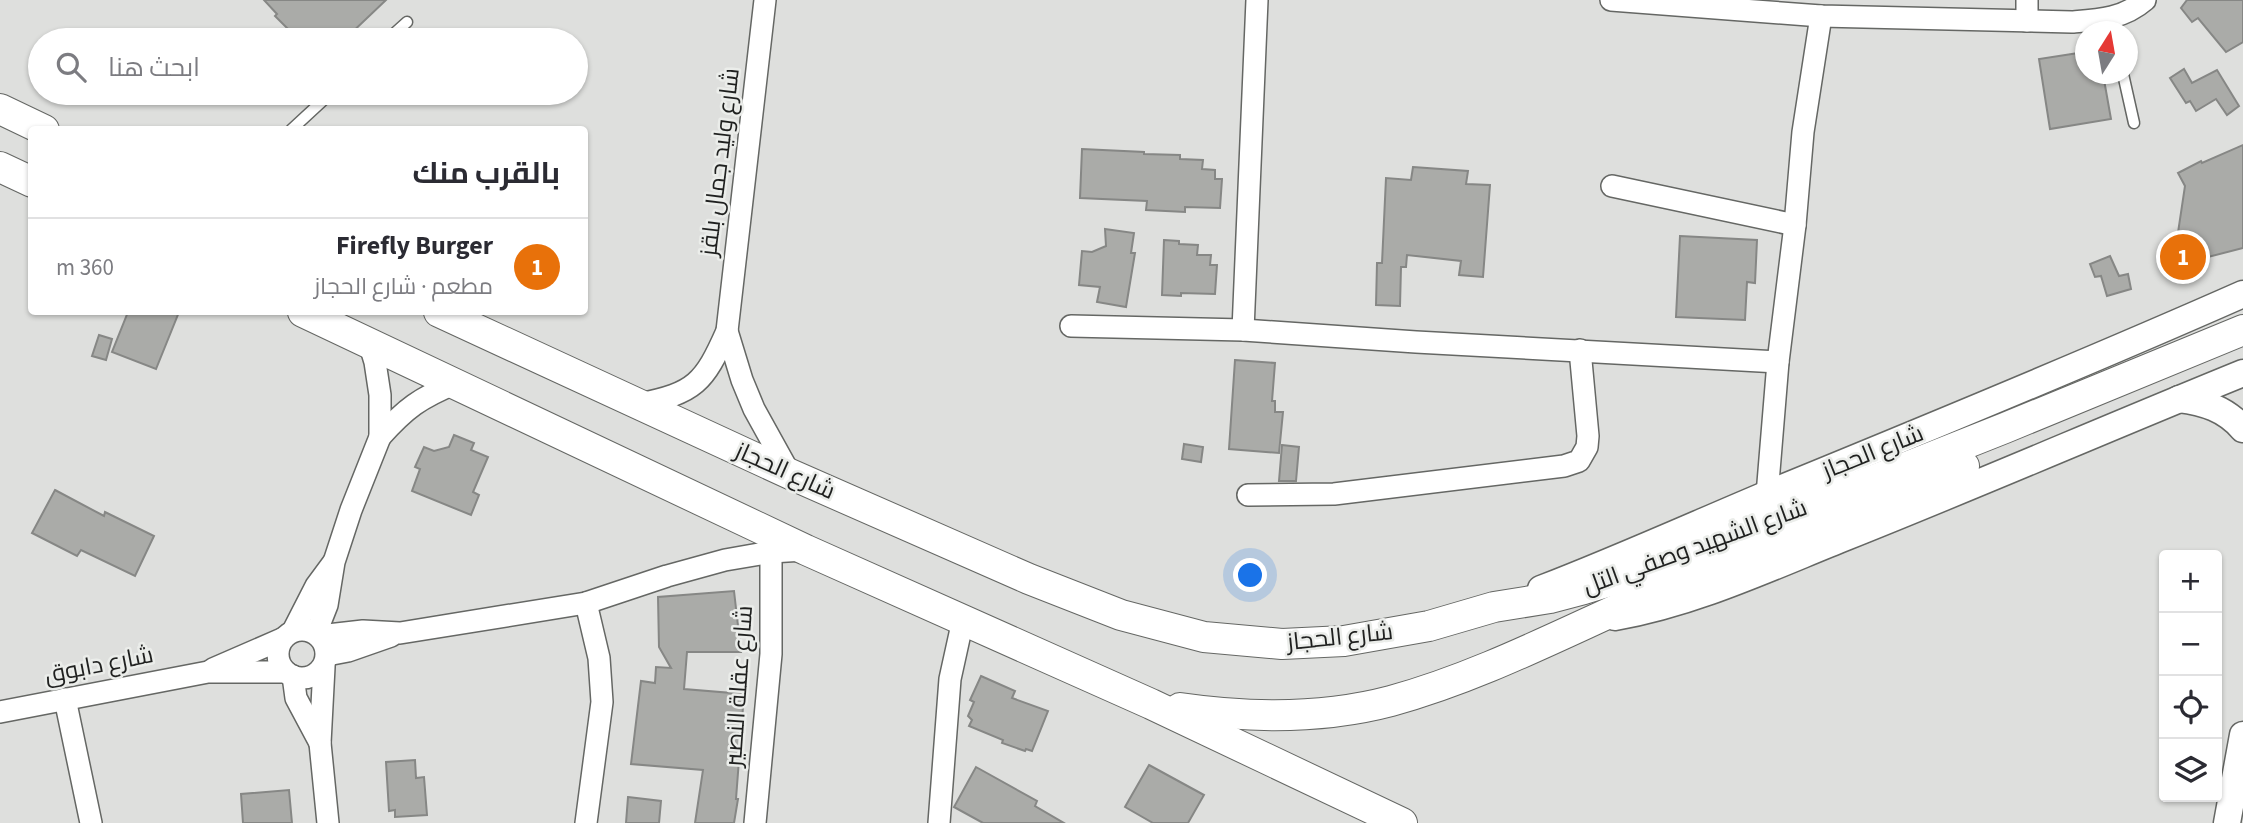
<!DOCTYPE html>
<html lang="ar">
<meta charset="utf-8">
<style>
:root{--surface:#fff;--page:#f2f2f3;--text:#2b2b33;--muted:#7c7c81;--line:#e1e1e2;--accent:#7c3aed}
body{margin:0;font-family:"Source Sans 3",Cairo,sans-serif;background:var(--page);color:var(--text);direction:rtl}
.controls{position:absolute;right:21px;bottom:21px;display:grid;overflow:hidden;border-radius:7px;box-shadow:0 2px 5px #0004}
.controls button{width:63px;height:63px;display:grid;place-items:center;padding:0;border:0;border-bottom:2px solid var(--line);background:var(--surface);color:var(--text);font:35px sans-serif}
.compass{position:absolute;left:2075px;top:21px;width:63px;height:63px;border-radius:50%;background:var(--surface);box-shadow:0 2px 5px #0004;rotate:11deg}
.you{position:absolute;left:1251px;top:576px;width:24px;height:24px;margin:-18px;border:5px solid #fff;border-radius:50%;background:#1a73e8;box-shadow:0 0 0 10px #1a73e833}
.badge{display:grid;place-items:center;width:46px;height:46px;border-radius:50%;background:var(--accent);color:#fff;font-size:23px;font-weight:700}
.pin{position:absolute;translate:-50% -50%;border:4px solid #fff;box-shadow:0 2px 7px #0006}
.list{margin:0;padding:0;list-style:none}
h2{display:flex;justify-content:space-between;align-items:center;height:91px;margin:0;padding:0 28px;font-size:30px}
h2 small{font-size:23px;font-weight:400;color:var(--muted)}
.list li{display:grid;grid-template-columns:46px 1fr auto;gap:21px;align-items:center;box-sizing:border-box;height:98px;padding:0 28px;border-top:2px solid var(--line)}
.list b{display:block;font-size:26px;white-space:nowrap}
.list p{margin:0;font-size:23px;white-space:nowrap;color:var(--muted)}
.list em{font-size:23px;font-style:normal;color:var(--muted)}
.icon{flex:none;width:38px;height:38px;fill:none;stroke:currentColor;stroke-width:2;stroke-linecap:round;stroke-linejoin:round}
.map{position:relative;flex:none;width:2243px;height:823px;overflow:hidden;direction:ltr}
.search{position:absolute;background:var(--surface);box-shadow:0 2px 5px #0004;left:28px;top:28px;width:560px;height:77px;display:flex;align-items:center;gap:18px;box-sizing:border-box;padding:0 24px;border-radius:38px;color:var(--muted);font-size:26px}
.panel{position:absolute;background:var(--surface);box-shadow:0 2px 5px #0004;left:28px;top:126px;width:560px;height:189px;border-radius:7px;direction:rtl}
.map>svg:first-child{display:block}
.building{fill:#aaaba8;stroke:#868785;stroke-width:2}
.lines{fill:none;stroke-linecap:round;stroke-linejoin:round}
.service-casing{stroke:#656764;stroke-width:13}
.minor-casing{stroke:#656764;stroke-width:24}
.tertiary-casing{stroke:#656764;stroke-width:29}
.secondary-casing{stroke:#656764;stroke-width:32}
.service{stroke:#fff;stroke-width:10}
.minor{stroke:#fff;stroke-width:21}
.tertiary{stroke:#fff;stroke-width:26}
.secondary{stroke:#fff;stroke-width:30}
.labels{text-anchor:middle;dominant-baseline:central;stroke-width:5;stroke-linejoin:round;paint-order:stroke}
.street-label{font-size:24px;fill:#1f201f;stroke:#ebedea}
</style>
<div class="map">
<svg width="2243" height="823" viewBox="0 0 2243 823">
<rect width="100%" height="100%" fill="#dedfdd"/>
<g class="building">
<polygon points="264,0 386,0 344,40 299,40 275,16 277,14"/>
<polygon points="2187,0 2243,0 2243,42 2226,52 2198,18 2192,22 2181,8"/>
<polygon points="2085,52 2085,74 2103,74 2111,119 2050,129 2039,59"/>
<polygon points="2184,69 2192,83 2217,70 2239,106 2227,115 2216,99 2196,111 2190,101 2186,103 2170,78"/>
<polygon points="2243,145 2243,248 2173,266 2185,186 2178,173 2201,161 2202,163"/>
<polygon points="1082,149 1144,152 1144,154 1180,155 1180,159 1203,160 1202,169 1215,170 1215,179 1222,179 1220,208 1185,207 1185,212 1146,210 1147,201 1080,198"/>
<polygon points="1413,167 1468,171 1466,184 1490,185 1483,277 1459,275 1461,261 1407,255 1406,267 1401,267 1400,306 1376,305 1377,263 1382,263 1386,178 1411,180"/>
<polygon points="1105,229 1134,233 1131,253 1135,253 1126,307 1097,302 1100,287 1079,285 1082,251 1092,252 1106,246"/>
<polygon points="1680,236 1757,240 1755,283 1747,282 1745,320 1676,317"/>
<polygon points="1164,240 1179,241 1179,244 1198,245 1197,255 1211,255 1210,265 1217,265 1215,294 1181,293 1181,296 1162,295"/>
<polygon points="2110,256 2119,276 2128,274 2131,289 2107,296 2101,276 2095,277 2090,264"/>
<polygon points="128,312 179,312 156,369 112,352"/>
<polygon points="99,335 112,339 106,360 92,356"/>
<polygon points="1235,360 1275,363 1272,401 1275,401 1275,412 1283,412 1279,453 1229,449"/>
<polygon points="454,435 474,443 471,450 488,457 473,492 479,495 471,515 412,491 420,469 415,467 424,447 434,451 449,447"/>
<polygon points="1184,444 1203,447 1201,462 1182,459"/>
<polygon points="1282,445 1299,447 1296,481 1279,481"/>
<polygon points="55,490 104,516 105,512 154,536 135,576 81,550 77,556 32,533"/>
<polygon points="734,591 741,652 687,652 684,689 744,694 736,799 738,799 734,823 695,823 703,770 631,764 641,681 655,683 656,667 671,668 659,647 658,597"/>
<polygon points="981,676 1015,691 1012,698 1048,711 1032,751 1026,749 1025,751 1002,743 1003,740 969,726 972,720 968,716 974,702 970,700"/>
<polygon points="415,760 416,778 424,777 427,815 395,817 395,810 389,811 386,762"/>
<polygon points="1149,765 1204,795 1188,823 1153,823 1125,807"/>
<polygon points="976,767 1037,801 1035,806 1064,823 983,823 954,807"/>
<polygon points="289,790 292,823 243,823 241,794"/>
<polygon points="628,797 661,801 659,823 626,823"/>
</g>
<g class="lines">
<g class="service-casing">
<g id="service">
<polyline points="387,40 407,22"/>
<polyline points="2123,74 2134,123"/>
<polyline points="291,130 331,93"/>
</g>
</g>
<g class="minor-casing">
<g id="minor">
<path d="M1611,0L1821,16L2072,22C2099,20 2123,19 2145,0"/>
<polyline points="2027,21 2027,0"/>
<polyline points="1612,186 1795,225"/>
<polyline points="1071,326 1243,330 1416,342 1778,362"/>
<polyline points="1243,330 1257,0"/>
<polyline points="727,331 742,380 754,409 790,474"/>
<path d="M639,404C695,393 704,383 727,331L765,0"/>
<path d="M380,437C406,408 420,398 456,383"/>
<polyline points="1248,495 1334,494 1564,466 1579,461 1587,447 1588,436 1580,350"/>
<polyline points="1767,495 1778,362 1795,225 1803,132 1821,16"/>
<circle cx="302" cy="654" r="24"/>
<polyline points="293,631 316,586 333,563"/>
<polyline points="316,633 327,605 334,562 351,510 380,437 380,395 375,362 369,342"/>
<polyline points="319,636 363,631 400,633 586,603 667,576 725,560 771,552 804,550"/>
<polyline points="327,655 348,651 391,636"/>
<polyline points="324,667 320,743 328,823"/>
<polyline points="213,669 282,639"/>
<polyline points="293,676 296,698 320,743"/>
<polyline points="65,699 91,823"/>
<polyline points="0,712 208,672 286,672"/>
<polyline points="586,823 602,702 599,658 586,603"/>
<polyline points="755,823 771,654 771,552"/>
<polyline points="939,823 950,679 963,620"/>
</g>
</g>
<g class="tertiary-casing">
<g id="tertiary">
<path d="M2179,399C2204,402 2226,409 2243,429"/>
<path d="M1541,589C1619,559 1694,525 1770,493C1929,428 2087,363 2243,294"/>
<path d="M1615,617C1695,603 1771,567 1846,537C1979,484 2110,427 2243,373"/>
<polyline points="2227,823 2243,735"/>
</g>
</g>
<g class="secondary-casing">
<g id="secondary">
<polyline points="0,109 44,130"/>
<polyline points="0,167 32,182"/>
<polyline points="303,312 806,550 1151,704 1402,823"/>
<polyline points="439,312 790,474 1029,579 1121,615 1204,637 1282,644 1344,641 1429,626 1494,607 1550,598 1584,589 1652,568 2005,428 2243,330"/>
<path d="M1180,708C1249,718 1323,719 1391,701C1486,675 1574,627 1665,588C1764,547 1865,507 1964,466"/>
</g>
</g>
<use href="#service" class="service"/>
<use href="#minor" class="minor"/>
<use href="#tertiary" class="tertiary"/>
<use href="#secondary" class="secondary"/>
</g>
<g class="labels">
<g class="street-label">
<text transform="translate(720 162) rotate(-83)">شارع وليد جمال بلقز</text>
<text transform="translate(1873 452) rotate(-22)">شارع الحجاز</text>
<text transform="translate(785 471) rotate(24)">شارع الحجاز</text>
<text transform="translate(1695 547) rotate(-20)">شارع الشهيد وصفي التل</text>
<text transform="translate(1340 637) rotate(-6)">شارع الحجاز</text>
<text transform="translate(99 665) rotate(-11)">شارع دابوق</text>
<text transform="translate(739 686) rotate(-86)">شارع عقلة النصير</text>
</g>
</g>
</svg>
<div class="controls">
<button>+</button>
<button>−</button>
<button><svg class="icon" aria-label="locate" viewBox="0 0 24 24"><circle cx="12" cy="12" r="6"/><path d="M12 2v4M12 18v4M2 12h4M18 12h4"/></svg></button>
<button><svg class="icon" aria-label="layers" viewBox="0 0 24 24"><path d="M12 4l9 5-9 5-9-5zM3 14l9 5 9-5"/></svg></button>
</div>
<svg class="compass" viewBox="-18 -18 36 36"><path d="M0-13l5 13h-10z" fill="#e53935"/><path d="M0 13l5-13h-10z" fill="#7c7c81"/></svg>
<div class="you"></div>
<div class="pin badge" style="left:2183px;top:257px;background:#e8710a">1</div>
<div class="search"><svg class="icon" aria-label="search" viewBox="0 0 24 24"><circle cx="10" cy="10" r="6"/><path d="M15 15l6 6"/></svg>ابحث هنا</div>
<section class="panel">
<h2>بالقرب منك<small></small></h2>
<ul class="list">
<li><span class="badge" style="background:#e8710a">1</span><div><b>Firefly Burger</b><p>مطعم · شارع الحجاز</p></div><em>360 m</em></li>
</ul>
</section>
</div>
